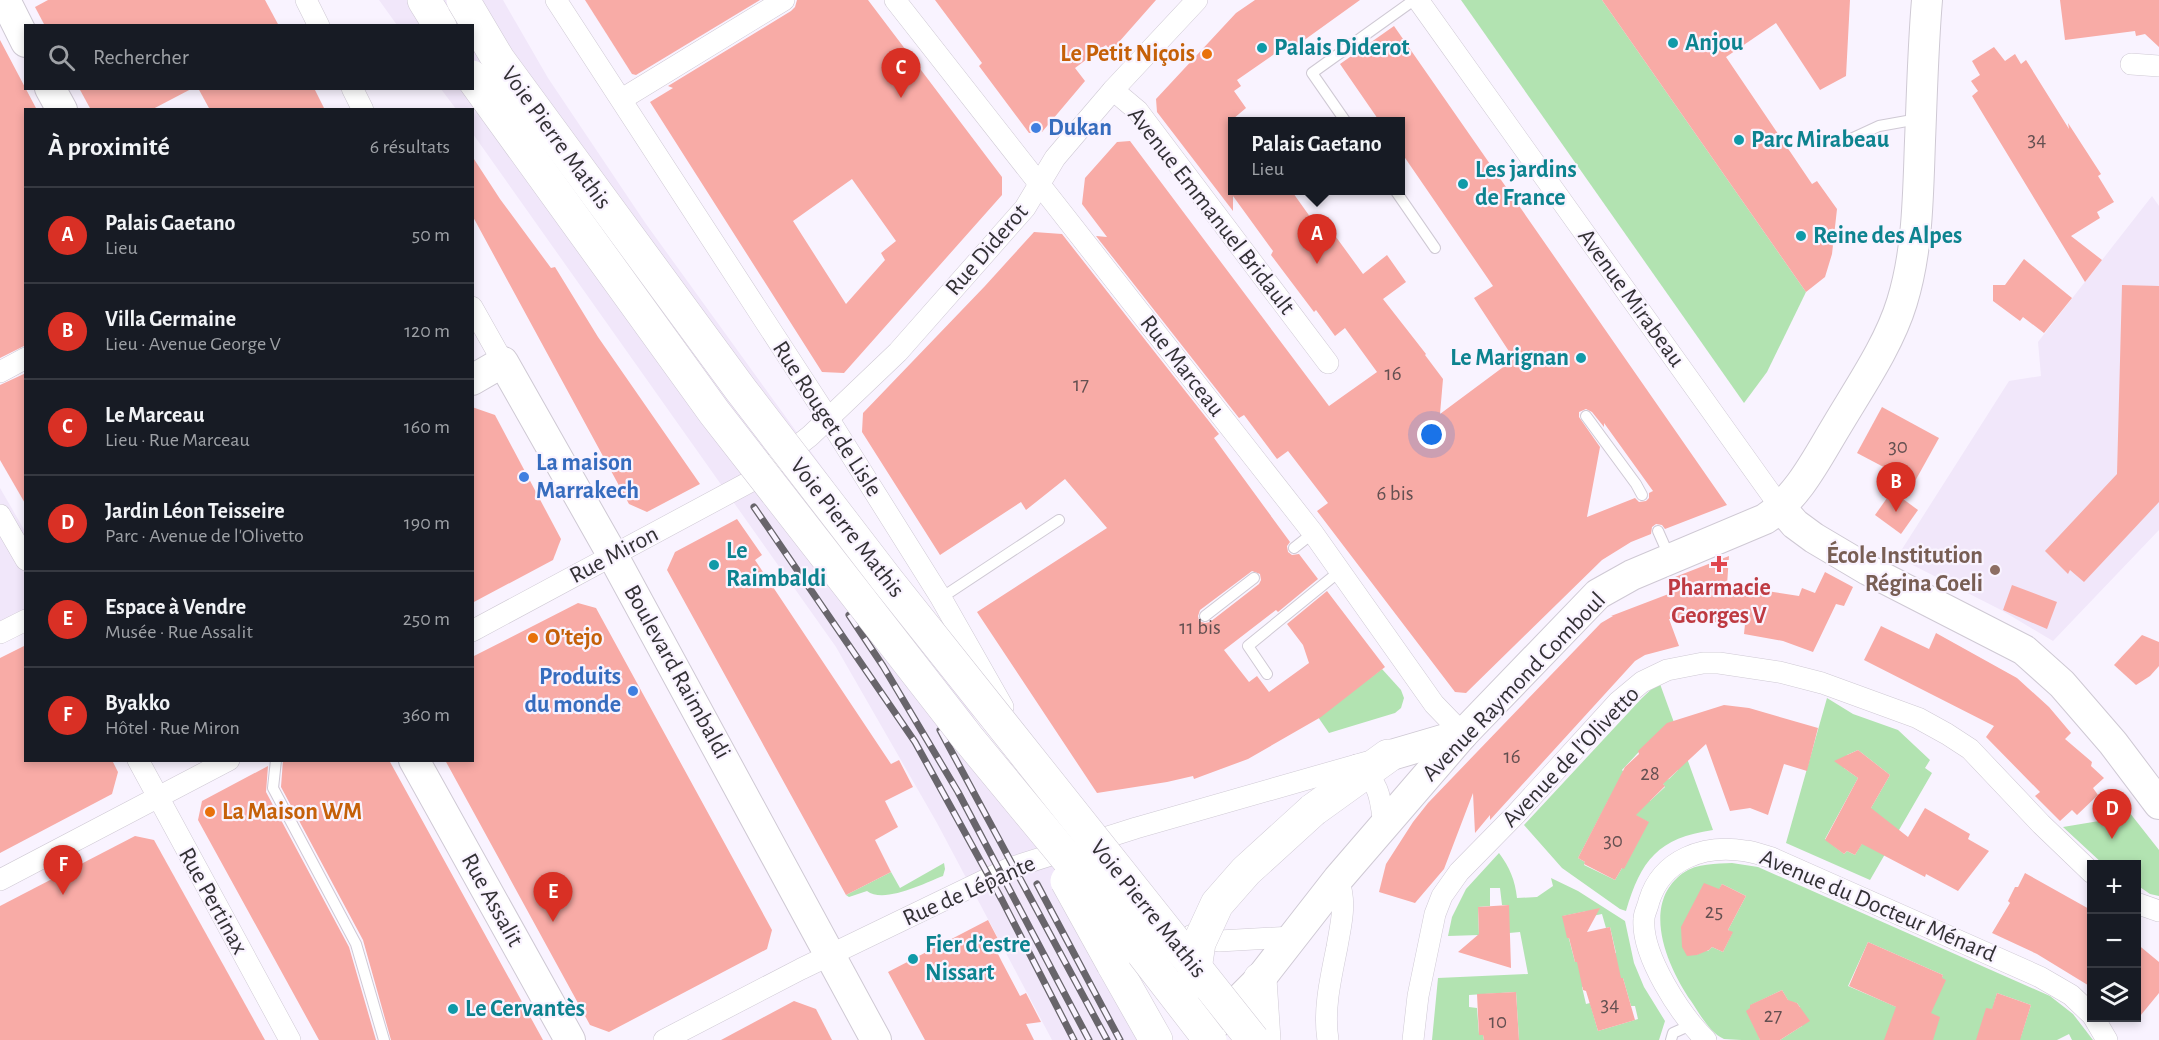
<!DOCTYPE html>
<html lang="fr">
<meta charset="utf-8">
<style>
:root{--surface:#171b24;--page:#242831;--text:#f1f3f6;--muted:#9ea1a6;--line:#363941;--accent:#d93025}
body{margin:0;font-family:"Alegreya Sans",sans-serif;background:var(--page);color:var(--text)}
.controls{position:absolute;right:18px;bottom:18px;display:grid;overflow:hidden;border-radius:0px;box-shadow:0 3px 9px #0003}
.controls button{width:54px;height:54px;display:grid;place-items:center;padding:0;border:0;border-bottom:2px solid var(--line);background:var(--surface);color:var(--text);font:30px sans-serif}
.you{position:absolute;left:1432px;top:435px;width:21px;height:21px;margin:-15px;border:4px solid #fff;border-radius:50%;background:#1a73e8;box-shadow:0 0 0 9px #1a73e833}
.badge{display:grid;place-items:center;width:39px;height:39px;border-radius:50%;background:var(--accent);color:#fff;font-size:20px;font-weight:700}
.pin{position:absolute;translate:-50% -50px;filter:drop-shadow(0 2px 3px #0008)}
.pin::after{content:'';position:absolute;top:32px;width:21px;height:18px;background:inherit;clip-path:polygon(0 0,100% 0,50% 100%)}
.popup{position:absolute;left:1228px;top:117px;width:177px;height:78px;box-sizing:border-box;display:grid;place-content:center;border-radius:0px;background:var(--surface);filter:drop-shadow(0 2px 4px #0005);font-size:20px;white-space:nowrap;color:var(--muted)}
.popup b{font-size:22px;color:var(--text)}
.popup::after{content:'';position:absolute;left:50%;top:100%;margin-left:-12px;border:12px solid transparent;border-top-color:var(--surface)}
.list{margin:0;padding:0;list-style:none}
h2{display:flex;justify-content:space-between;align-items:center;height:78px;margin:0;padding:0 24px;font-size:26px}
h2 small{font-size:20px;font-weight:400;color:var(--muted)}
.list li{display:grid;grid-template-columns:39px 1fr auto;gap:18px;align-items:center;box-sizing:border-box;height:96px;padding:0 24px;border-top:2px solid var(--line)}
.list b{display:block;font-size:22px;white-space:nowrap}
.list p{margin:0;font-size:20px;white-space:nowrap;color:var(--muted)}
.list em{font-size:20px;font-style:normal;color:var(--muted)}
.icon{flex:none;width:33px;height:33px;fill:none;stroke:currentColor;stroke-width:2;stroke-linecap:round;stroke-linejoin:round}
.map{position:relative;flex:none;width:2159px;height:1040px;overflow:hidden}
.search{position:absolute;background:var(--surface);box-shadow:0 3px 9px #0003;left:24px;top:24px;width:450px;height:66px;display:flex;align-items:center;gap:15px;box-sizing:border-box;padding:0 21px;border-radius:0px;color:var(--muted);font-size:22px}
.panel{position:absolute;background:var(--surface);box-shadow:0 3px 9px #0003;left:24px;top:108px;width:450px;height:654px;border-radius:0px}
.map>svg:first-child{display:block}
.built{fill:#f1e7fa}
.green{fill:#b2e3b1;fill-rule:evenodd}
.building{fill:#f8aba6;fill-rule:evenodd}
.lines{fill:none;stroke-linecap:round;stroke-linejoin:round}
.lane-casing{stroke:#cfc9d4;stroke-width:12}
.street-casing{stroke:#cfc9d4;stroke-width:22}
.secondary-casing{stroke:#cfc9d4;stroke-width:32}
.highway-casing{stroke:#cfc9d4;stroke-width:34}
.lane{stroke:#fff;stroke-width:10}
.street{stroke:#fff;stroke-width:21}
.secondary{stroke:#fff;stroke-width:30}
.highway{stroke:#fff;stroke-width:33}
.rail-casing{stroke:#68656b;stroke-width:7}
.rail{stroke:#f9f3ff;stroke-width:4.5;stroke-dasharray:14;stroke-linecap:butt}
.highway-bridge-casing{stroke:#cfc9d4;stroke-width:34;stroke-linecap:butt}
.highway-bridge{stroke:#fff;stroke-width:33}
.culture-dot{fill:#0f9aa8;stroke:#f9f3ff;stroke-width:2}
.food-dot{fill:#e8710a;stroke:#f9f3ff;stroke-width:2}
.shop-dot{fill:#3f7fe0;stroke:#f9f3ff;stroke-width:2}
.health-dot{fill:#e0444e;stroke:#f9f3ff;stroke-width:2}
.education-dot{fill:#8d6e63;stroke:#f9f3ff;stroke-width:2}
.labels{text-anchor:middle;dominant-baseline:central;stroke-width:4.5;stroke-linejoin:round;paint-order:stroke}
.number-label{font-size:21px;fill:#645051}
.culture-label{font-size:24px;font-weight:bold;fill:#0d838f;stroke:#f9f3ff;text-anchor:start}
.food-label{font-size:24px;font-weight:bold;fill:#c56008;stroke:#f9f3ff;text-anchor:start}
.shop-label{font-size:24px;font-weight:bold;fill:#366cbe;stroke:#f9f3ff;text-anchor:start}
.street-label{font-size:24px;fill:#333135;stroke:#f9f3ff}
.education-label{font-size:24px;font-weight:bold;fill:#785e54;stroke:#f9f3ff;text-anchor:end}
.health-label{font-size:24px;font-weight:bold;fill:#be3a42;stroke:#f9f3ff}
</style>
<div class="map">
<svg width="2159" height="1040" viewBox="0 0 2159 1040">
<rect width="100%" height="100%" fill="#f9f3ff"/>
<g class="built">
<polygon points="379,0 503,0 548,78 646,224 830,478 955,682 1146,1040 1052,1040 937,823 836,647 473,134 472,110 456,109 441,89 472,88 472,26 397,25"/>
<polygon points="2152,196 2159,206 2159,530 2053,641 2001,610 1897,557 2009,381 2041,376 2038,342"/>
<polygon points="0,488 26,533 25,611 0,624"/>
</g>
<g class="green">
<polygon points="1461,0 1602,0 1806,292 1767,372 1744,403"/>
<polygon points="1382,669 1401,690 1404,698 1401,708 1395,713 1329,733 1318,717"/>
<path d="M1657,684H1660L1713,830C1658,838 1641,860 1626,911L1620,909L1562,868L1524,825L1642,698ZM1649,741L1678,770L1669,779L1661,781L1665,787L1650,801L1622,770ZM1608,801L1648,822L1624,868H1622L1615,880L1584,865L1585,862L1578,858Z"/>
<path d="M1827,698L1853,714L1898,730L1930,760L1925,768L1932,773L1870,880L1786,843ZM1858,750L1890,775L1871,808L1864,840L1855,855L1847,851L1844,854L1825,839L1858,778L1844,768L1847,755Z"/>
<polygon points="2111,789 2159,850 2159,896 2150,894 2137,885 2136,864 2103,864 2063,827 2099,821"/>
<path d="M1499,853C1510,868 1515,880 1517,898L1537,897L1553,886L1551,878L1578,891L1625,921L1634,963L1644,987L1665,1021L1659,1040H1519L1516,992L1469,995V1007L1477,1008L1479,1034L1483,1035L1484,1040H1432L1438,978L1528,974L1520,932L1509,933V905H1502L1500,888H1490V906L1478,907L1479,935L1448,936L1452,917L1466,889ZM1587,911L1592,916L1602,914L1606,928L1610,927L1616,953L1575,962L1563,916ZM1623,978L1631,1006H1635L1638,1019L1598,1031L1590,1003L1586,1004L1582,987Z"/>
<path d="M944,863L945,869L943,876C925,883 884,904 867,891L849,897L846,895L891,872L900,888Z"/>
<path d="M1732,863L1758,867L2050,996L2073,1014L2093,1040H2072L2069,1034L2057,1040H2015L2021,1036L2031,1005L1997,993L1984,1040H1780L1802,1026L1797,1016L1800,1007L1797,1003L1789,1002L1782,990L1751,1005L1760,1040C1750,1040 1733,1040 1724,1039C1710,1033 1699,1013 1691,1001C1667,966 1640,904 1683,873C1697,863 1716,864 1732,863ZM1722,884L1746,896L1728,930L1732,933L1723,952L1712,947L1708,951L1704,949C1700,955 1695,956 1688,954ZM1868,942L1943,975L1924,1019L1848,986Z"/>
</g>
<g class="building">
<polygon points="48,0 265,0 279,26 45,26 35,7"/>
<polygon points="585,0 760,0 636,75 632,74"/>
<path d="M797,0H868L1002,177V195L844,373L822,372L650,102L673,88L668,86L791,11L795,7ZM852,179L896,241L881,253L885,260L846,304L793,221Z"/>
<polygon points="935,0 1156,0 1111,51 1106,45 1075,68 1085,81 1042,132 1029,133 979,66 982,63"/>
<path d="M1255,0H1360L1289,51L1286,46L1237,80L1241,86L1234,91L1246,108L1233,119V190H1291L1313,221L1320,215L1363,274L1387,255L1406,282L1383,299L1426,354L1425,355L1443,379L1440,414L1514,359L1474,298L1493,286L1401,152V122H1380L1340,64L1394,26L1727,505L1665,529L1662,525L1656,524L1652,527L1651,534L1631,542L1602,560L1466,693L1455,692L1317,511L1328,503L1288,451L1277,459L1244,415L1239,418L1096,236L1107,237L1082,204L1085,178L1117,142L1130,141L1329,406L1377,372L1345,328L1335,336L1316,310L1314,312L1271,255L1273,251L1233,196V211L1157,112L1156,99L1236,13ZM1586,409L1592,412L1604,427V423L1653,491L1649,493V498L1646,501L1639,502L1635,498L1587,517L1600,447L1579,417V412Z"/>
<polygon points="1602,0 1850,0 1846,76 1820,90 1776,23 1726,57 1812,184 1817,181 1837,209 1832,254 1825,277 1806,292"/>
<polygon points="2060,0 2159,0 2159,47 2145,34 2136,36 2135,31 2065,40"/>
<polygon points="0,40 37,110 26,110 26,345 0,358"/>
<polygon points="1994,47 2005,61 2015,54 2021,64 2026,60 2069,129 2068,123 2101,174 2098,176 2114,202 2097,212 2100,218 2071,236 2102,260 2085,282 1972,96 1978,91 1971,81 1980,75 1972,61"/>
<polygon points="79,88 193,88 151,110 91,110"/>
<polygon points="198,88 314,88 325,110 210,110"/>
<polygon points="472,156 500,199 551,268 555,267 598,337 700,484 647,512 629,504 472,215"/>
<path d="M1034,232L1062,234L1219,434L1214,438L1290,542L1287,546L1288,552L1292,555L1299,554L1318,579L1278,612L1276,610L1224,650L1249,682L1257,676L1269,692L1309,663L1303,645L1287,624L1327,591L1385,667L1321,717L1248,759L1194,779L1193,776L1167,782L1097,793L977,612L1107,528L1065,479L1026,510L1021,502L940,555L862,432L863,413L985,286ZM1252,571L1260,574L1261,580L1259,584L1210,622L1205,623L1199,621L1198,616L1200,610Z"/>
<polygon points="2024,259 2072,298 2044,333 2023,317 2020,321 1993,301 1993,285 2005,285"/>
<polygon points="2122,285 2159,286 2159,502 2084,582 2070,570 2068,574 2045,551 2117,474"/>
<polygon points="26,373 26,505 0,460 0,385"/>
<polygon points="472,407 495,415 561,539 553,560 472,603"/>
<polygon points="1882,407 1939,438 1914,483 1857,453"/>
<polygon points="1892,491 1918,510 1901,534 1875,515"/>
<polygon points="737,519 762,555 755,560 891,764 899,760 913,787 885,801 898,827 875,840 891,872 846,895 667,570 675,552"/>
<polygon points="1729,556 1727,585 1799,596 1802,588 1815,593 1825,572 1853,587 1844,606 1836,604 1813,652 1783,641 1744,634 1745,624 1669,619 1679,646 1645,655 1635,661 1490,820 1490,815 1475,833 1473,793 1444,869 1415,903 1379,892 1386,864 1413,822 1428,803 1601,623 1613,616 1611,616 1679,590 1675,577"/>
<polygon points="2012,585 2057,602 2047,629 2003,610"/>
<polygon points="578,603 596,608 772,930 767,949 609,1032 590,1025 445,760 472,760 472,657"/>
<polygon points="1881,626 1929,649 1936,633 2017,678 2049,707 2071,733 2065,739 2092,762 2091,766 2104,778 2093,788 2098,795 2077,815 2072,810 2060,821 2035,796 2040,792 1986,737 1994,726 1864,660"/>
<polygon points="2142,635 2159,642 2159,666 2150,676 2136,685 2114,665"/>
<polygon points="26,645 26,760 112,760 118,772 112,794 0,853 0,658"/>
<polygon points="1724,705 1749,708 1818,728 1807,771 1784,764 1768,815 1750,808 1730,811 1706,744 1663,784 1665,786 1636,815 1649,822 1624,869 1622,868 1615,880 1584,864 1585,862 1578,858 1625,767 1639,754 1638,751 1667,723"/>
<polygon points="1858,750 1890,775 1871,808 1908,837 1925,808 1970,834 1968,839 1989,851 1958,891 1926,874 1925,877 1862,844 1855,855 1847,851 1844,854 1825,840 1858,778 1834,761"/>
<polygon points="283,760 389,760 543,1040 391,1040 363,940 281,787"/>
<polygon points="268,766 266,792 349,947 376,1040 319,1040 198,820 202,801"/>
<polygon points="135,836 154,840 265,1040 0,1040 0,906"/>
<polygon points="2025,873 2091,910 2091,987 2037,954 1992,933 2010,903 2008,901 2015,887 2018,887"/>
<polygon points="1704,883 1719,889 1722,884 1746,896 1728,930 1733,932 1723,952 1712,947 1709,950 1697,955 1687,956 1682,947 1681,927"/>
<polygon points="1509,905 1511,968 1458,952 1479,934 1478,907"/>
<polygon points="1600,908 1587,932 1610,927 1621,978 1623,978 1635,1020 1598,1031 1586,991 1583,990 1577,962 1575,962 1569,938 1567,938 1562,916"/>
<polygon points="988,920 998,939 992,942 1002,962 1020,996 1026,993 1041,1022 1026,1024 1034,1040 925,1040 888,972"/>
<polygon points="1868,942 1943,975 1942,978 1946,980 1931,1013 1940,1017 1933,1040 1884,1040 1896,1007 1849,986"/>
<polygon points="2136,943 2159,962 2159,993 2136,1021"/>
<polygon points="1782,990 1788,1000 1797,1003 1810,1021 1780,1040 1760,1040 1746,1011 1750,1008 1750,1005"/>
<polygon points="1516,992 1519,1040 1484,1040 1483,1035 1479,1035 1477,994"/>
<polygon points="1997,993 2031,1005 2020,1040 1976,1040 1986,1008 1992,1009"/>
<polygon points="794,1001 816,1009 832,1040 721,1040"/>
</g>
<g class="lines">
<g class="lane-casing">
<g id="lane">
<polyline points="1346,122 1312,73 1414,0"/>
<polyline points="1853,138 1879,126 1918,119"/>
<polyline points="1395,190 1435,248"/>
<polyline points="1586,416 1636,484 1642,495"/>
<polyline points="1658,531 1670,558"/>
<polyline points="1294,548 1313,533"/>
<polyline points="941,598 1059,520"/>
<polyline points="1205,616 1254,578"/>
<polyline points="1267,674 1248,646 1340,571"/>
<polyline points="276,760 273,788 356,944 384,1040"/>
<polyline points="1671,1040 1673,1033 1691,1025"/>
</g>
</g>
<g class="street-casing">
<g id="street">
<polyline points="306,0 319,26"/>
<polyline points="556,0 828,418 941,598 1003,707"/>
<polyline points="895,0 1313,533 1434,704 1463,734"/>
<polyline points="1418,0 1781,508"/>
<polyline points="2131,64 2159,66"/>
<polyline points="352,88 363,110"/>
<polyline points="1113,90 1138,111 1328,363"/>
<polyline points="622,99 784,0"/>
<polyline points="472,307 503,362"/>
<polyline points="0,372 26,358"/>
<polyline points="0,515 26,560"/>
<polyline points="472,631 755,479 810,436 898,352 1025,208 1055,158 1113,90 1197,0"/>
<polyline points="0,633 26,620"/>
<polyline points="138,760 290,1040"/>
<path d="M1357,765C1381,786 1380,796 1384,826"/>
<polyline points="0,880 229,760"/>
<polyline points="2136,903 2159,911"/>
<polyline points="1192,935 1219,941 1292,937"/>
<polyline points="2094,1018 2107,1040"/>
<polyline points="664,1040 801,969 1010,868 1136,828 1367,762"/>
<path d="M1328,1040C1323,1010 1331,977 1337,947C1341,923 1347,903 1338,879"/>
<polyline points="1413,1040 1418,996 1435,914 1442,896 1459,872 1516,814 1618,702 1642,682 1667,670 1703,663 1719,663 1779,672 1822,683 1918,718 1947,734 1970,749 2041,824 2092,873"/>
<path d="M1706,1040C1681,1016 1641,955 1644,919C1644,913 1648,907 1649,901C1662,859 1704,844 1746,851C1755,852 1764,856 1772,858L2040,977L2071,995L2092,1015"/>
</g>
</g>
<g class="secondary-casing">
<g id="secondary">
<polyline points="5,0 26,42"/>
<polyline points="50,88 62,110"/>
<polyline points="472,380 503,362 613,556 876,1040"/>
<polyline points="1781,508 1795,524 1814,538 1868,570 2024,650 2062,684 2113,743 2159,804"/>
<polyline points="1388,756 1463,734"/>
<polyline points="414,760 570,1040"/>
<path d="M1212,1027L1260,979L1338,879L1463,734L1598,594L1632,575L1765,519C1798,497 1816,460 1836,427C1859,388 1889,345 1902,302C1918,250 1918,195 1920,141C1922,94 1923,47 1927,0"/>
</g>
</g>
<g class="highway-casing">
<g id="highway">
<polyline points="424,0 440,26"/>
<polyline points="1313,810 1388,756"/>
<polyline points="1113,964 1156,1040"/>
<polyline points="1260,979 1264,1040"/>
</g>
</g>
<use href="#lane" class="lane"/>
<use href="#street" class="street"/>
<use href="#secondary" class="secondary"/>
<use href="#highway" class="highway"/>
<g class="rail-casing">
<g id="rail">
<polyline points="754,507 915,742 1002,900 1074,1040"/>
<polyline points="849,615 883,666 958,792 1089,1040"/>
<polyline points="940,730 1107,1040"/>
<polyline points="1037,884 1120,1040"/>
</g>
</g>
<use href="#rail" class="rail"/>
<g class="highway-bridge-casing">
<g id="highway-bridge">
<polyline points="463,0 498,59 741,390 887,580 1253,1040"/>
<polyline points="472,77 714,412 967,737 1104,903 1210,1040"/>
<polyline points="1067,881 1113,964"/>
<polyline points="1193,982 1199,943 1217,904 1246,871 1313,810"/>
</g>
</g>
<use href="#highway-bridge" class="highway-bridge"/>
</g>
<g class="culture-dot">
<circle cx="1673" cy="43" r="6"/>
<circle cx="1262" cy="48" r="6"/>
<circle cx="1739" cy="140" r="6"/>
<circle cx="1463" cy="184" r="6"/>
<circle cx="1801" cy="236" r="6"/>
<circle cx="1581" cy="358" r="6"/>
<circle cx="714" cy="565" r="6"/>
<circle cx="913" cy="959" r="6"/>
<circle cx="453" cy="1009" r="6"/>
</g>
<g class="food-dot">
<circle cx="1207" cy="54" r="6"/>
<circle cx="533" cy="638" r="6"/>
<circle cx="210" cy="812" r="6"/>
</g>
<g class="shop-dot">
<circle cx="1036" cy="128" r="6"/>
<circle cx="524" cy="477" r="6"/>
<circle cx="633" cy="691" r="6"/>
</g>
<path class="health-dot" d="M1716 555h6v6h6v6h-6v6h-6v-6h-6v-6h6z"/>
<circle class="education-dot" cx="1995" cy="570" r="6"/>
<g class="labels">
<g class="number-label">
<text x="2037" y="139">34</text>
<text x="1393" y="373">16</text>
<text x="1081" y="384">17</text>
<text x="1898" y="446">30</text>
<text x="1395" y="493">6 bis</text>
<text x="1200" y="627">11 bis</text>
<text x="1512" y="756">16</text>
<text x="1650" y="773">28</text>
<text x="1613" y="840">30</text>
<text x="1714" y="911">25</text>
<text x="1610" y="1004">34</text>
<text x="1773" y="1015">27</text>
<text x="1498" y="1021">10</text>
</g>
<g class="culture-label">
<text x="1685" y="43">Anjou</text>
<text x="1274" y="48">Palais Diderot</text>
<text x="1751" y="140">Parc Mirabeau</text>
<text x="1475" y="170">Les jardins<tspan x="1475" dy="28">de France</tspan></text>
<text x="1813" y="236">Reine des Alpes</text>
<text x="1569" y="358" text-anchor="end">Le Marignan</text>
<text x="726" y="551">Le<tspan x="726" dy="28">Raimbaldi</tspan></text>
<text x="925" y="945">Fier d’estre<tspan x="925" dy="28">Nissart</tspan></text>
<text x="465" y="1009">Le Cervantès</text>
</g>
<g class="food-label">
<text x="1195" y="54" text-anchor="end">Le Petit Niçois</text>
<text x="545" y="638">O'tejo</text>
<text x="222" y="812">La Maison WM</text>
</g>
<g class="shop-label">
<text x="1048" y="128">Dukan</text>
<text x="536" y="463">La maison<tspan x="536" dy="28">Marrakech</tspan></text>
<text x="621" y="677" text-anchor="end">Produits<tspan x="621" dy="28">du monde</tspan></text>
</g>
<g class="street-label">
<text transform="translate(556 138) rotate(54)">Voie Pierre Mathis</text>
<text transform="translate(1211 211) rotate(52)">Avenue Emmanuel Bridault</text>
<text transform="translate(987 250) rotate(-49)">Rue Diderot</text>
<text transform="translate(1631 298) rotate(54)">Avenue Mirabeau</text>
<text transform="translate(1182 366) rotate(52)">Rue Marceau</text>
<text transform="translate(827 419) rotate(57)">Rue Rouget de Lisle</text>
<text transform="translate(847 528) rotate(52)">Voie Pierre Mathis</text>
<text transform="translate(614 555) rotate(-28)">Rue Miron</text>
<text transform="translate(677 672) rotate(61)">Boulevard Raimbaldi</text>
<text transform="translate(1514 687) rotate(-46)">Avenue Raymond Comboul</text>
<text transform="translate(1571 757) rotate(-46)">Avenue de l'Olivetto</text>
<text transform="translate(969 891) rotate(-24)">Rue de Lépante</text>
<text transform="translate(492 900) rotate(61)">Rue Assalit</text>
<text transform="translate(213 901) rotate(61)">Rue Pertinax</text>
<text transform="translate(1878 906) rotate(23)">Avenue du Docteur Ménard</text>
<text transform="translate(1148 909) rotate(51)">Voie Pierre Mathis</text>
</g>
<g class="education-label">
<text x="1983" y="556">École Institution<tspan x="1983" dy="28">Régina Coeli</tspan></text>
</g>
<g class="health-label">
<text x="1719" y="588">Pharmacie<tspan x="1719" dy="28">Georges V</tspan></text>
</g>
</g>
</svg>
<div class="controls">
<button>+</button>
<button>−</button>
<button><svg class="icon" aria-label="layers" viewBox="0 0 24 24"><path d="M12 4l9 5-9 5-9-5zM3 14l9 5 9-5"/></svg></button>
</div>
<div class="you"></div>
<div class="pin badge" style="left:1317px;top:264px">A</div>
<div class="popup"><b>Palais Gaetano</b>Lieu</div>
<div class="pin badge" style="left:1896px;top:512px">B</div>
<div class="pin badge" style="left:901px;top:98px">C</div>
<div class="pin badge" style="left:2112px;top:839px">D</div>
<div class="pin badge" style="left:553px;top:922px">E</div>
<div class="pin badge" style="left:63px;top:895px">F</div>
<div class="search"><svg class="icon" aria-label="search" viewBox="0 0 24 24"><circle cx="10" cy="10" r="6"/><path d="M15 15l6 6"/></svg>Rechercher</div>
<section class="panel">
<h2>À proximité<small>6 résultats</small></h2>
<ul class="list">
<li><span class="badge">A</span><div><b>Palais Gaetano</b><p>Lieu</p></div><em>50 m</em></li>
<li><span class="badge">B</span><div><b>Villa Germaine</b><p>Lieu · Avenue George V</p></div><em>120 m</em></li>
<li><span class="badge">C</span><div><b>Le Marceau</b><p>Lieu · Rue Marceau</p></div><em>160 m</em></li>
<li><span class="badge">D</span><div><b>Jardin Léon Teisseire</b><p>Parc · Avenue de l'Olivetto</p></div><em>190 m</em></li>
<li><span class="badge">E</span><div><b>Espace à Vendre</b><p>Musée · Rue Assalit</p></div><em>250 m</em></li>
<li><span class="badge">F</span><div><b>Byakko</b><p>Hôtel · Rue Miron</p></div><em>360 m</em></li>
</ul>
</section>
</div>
